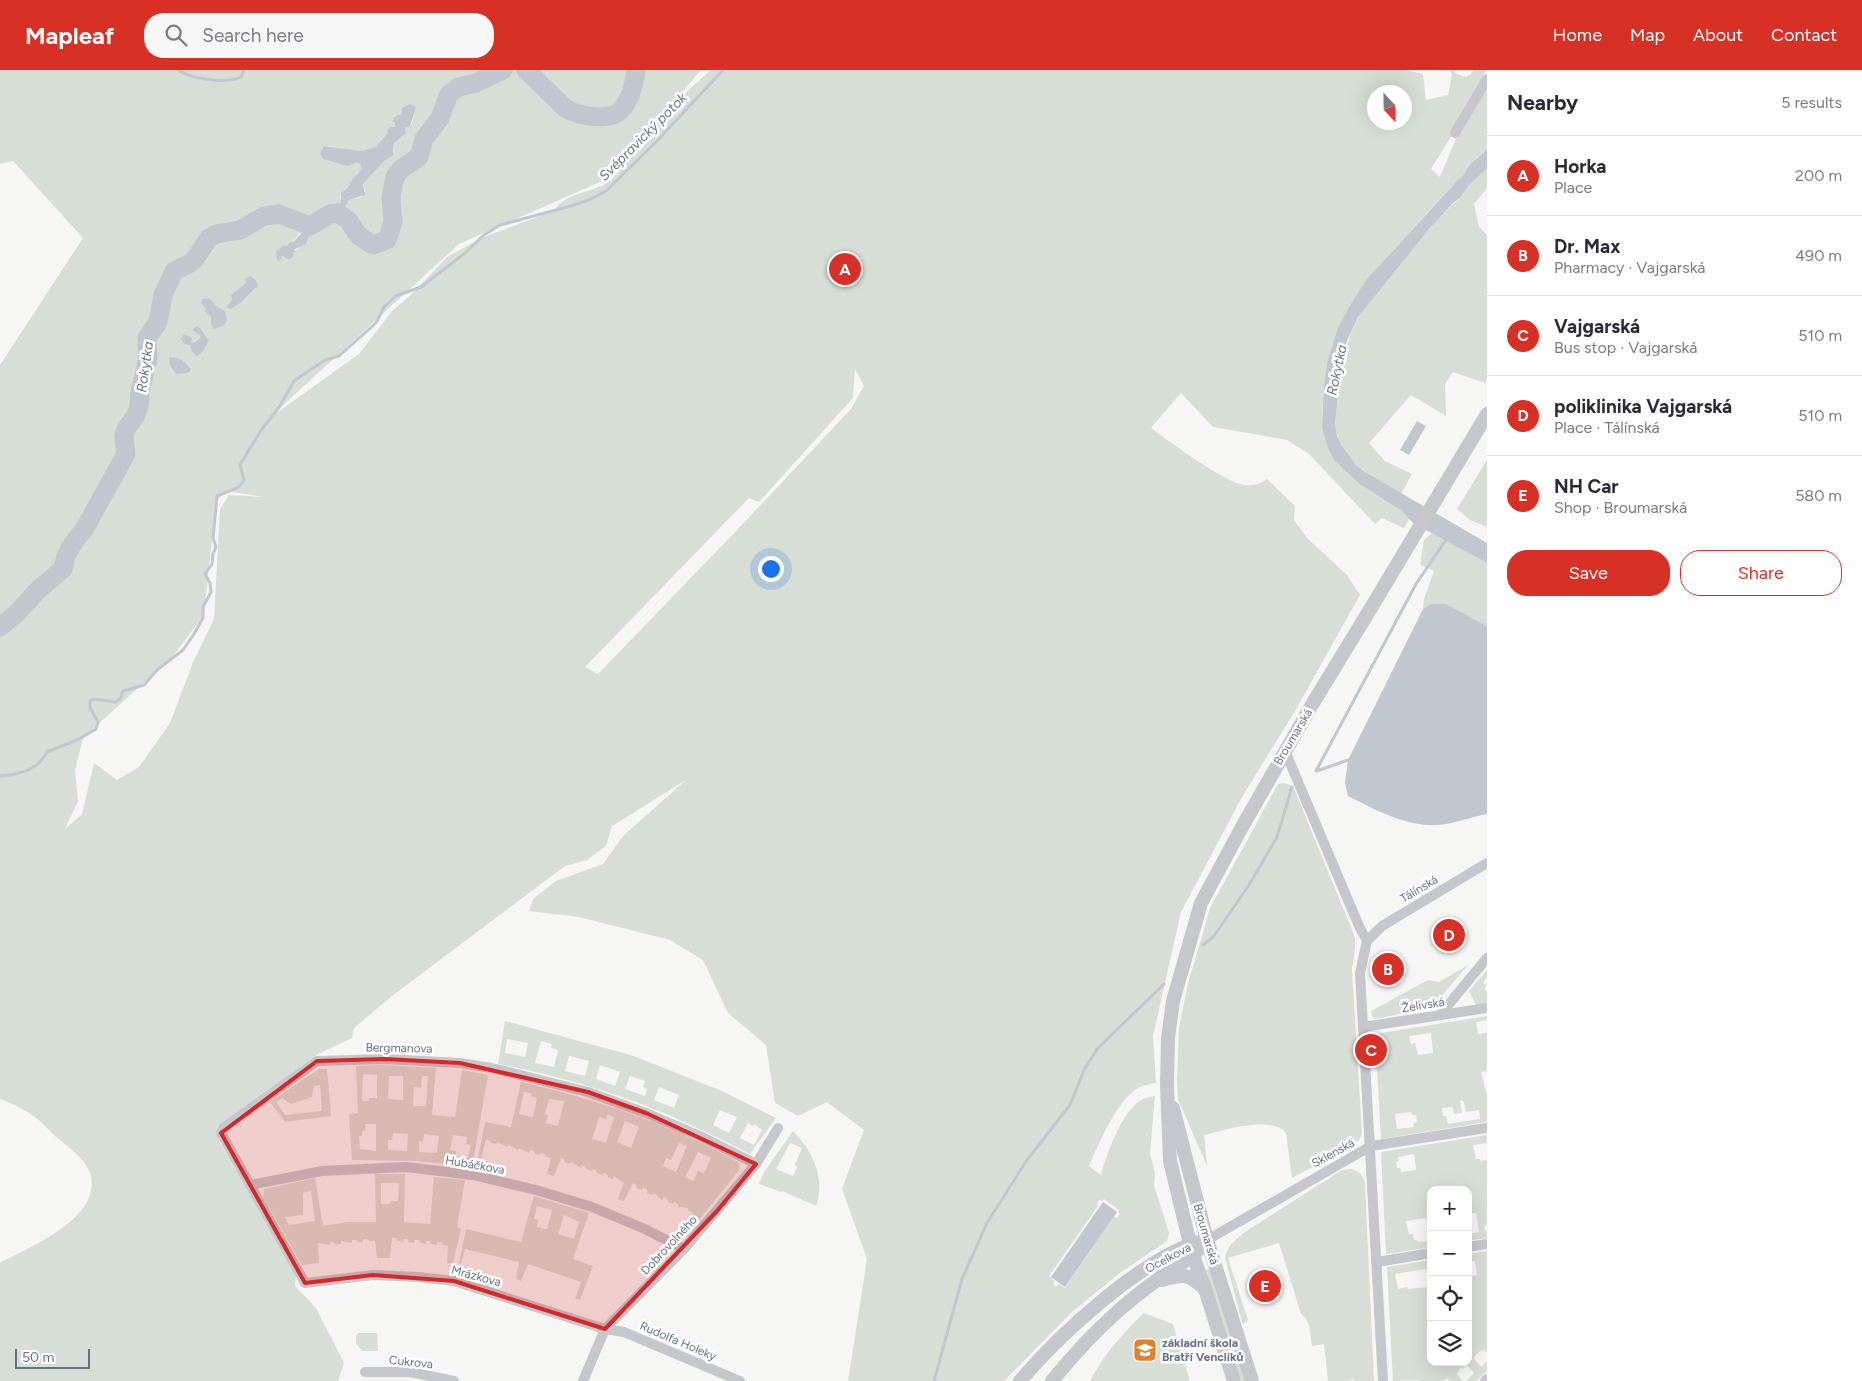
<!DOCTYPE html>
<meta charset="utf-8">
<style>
:root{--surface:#fff;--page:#f7f7f7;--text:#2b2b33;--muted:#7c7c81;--line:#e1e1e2;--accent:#d93025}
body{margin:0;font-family:Figtree,sans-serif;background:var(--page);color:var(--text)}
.controls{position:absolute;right:15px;bottom:15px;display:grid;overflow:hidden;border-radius:10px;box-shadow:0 5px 20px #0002}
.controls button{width:45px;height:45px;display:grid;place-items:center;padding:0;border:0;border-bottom:1px solid var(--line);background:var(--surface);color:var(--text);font:25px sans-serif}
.compass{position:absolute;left:1367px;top:15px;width:45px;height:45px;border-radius:50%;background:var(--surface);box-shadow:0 5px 20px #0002;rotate:158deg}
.scale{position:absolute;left:15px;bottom:12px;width:75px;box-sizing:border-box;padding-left:5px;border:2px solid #677085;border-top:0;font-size:14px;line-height:18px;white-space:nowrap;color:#677085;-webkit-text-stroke:4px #fff;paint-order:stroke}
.you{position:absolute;left:770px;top:498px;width:18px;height:18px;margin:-12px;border:4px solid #fff;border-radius:50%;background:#1a73e8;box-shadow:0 0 0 8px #1a73e833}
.badge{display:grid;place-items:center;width:32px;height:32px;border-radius:50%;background:var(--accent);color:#fff;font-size:16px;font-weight:700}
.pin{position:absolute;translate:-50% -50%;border:2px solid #fff;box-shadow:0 1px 5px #0006}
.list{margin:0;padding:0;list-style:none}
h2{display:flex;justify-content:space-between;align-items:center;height:65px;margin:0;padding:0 20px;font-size:21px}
h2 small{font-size:16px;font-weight:400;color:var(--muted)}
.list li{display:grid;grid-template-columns:32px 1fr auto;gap:15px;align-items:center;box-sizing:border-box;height:80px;padding:0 20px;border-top:1px solid var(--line)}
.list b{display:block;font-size:19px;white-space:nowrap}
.list p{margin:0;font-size:16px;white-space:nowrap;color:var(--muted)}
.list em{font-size:16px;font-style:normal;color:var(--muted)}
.actions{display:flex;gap:10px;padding:15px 20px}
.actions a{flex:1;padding:11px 0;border:1px solid var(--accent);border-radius:20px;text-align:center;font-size:18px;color:var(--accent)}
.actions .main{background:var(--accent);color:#fff}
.icon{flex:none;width:28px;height:28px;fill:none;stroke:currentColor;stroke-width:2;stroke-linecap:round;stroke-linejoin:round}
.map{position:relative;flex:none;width:1487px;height:1311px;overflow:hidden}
header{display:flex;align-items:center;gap:30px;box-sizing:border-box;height:70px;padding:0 25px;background:var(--accent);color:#fff}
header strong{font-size:24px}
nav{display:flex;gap:28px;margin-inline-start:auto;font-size:18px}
.search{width:350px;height:45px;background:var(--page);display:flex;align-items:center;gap:12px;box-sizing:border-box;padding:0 18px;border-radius:20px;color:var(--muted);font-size:19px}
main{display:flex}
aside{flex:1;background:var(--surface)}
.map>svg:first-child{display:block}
.green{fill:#d7ded5;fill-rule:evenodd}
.water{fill:#c1c7ce}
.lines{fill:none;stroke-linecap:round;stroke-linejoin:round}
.stream{stroke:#c1c7ce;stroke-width:3}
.river{stroke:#c1c7ce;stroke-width:19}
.minor{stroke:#c5c7cc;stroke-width:10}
.tertiary{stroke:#c5c7cc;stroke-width:14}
.marked{fill:#d62828;fill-opacity:0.2;stroke:#d62828;stroke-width:4;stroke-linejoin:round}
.labels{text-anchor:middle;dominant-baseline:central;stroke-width:5;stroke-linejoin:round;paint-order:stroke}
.street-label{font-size:12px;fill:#677085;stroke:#fff}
.poi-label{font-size:12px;font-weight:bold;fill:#677085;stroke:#fff;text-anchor:start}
.water-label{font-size:14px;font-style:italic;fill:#687788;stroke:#fff}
</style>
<header>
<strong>Mapleaf</strong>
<div class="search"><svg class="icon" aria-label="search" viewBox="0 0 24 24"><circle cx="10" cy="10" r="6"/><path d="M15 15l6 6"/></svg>Search here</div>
<nav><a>Home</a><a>Map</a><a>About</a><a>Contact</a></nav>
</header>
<main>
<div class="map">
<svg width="1487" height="1311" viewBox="0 0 1487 1311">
<rect width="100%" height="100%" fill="#f6f7f4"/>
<g class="green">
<path d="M0,0H701L609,108L459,174L268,349L359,284L392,241L414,222L447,187L481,168L554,141C566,120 597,124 613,108C622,99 629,87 636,77C658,49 684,23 711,0H1405L1423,4L1426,30L1448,25L1452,5L1450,0H1456L1455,3L1466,7L1471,4L1473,0H1486L1460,52L1431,99L1440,107L1458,64L1487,14V78L1481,87L1468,97L1463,107L1451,117L1366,210L1327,293L1324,314L1322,345L1346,402L1358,413L1402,441L1410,448L1404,458L1382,448L1375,454L1309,384L1287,370L1213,357L1181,323L1151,358C1167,370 1227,414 1245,415C1254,416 1260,414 1267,409L1295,436L1294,450L1307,468L1347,505L1360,525L1295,641L1242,727L1181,842L1153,966L1156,1013C1151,1014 1145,1015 1140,1017C1119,1026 1098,1075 1089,1096L1101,1105C1107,1083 1122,1040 1143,1029C1146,1028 1151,1027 1155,1026L1150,1084L1155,1103L1154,1115L1169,1163L1167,1171L1120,1203L1072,1242L1004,1311H848L867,1189L842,1119L864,1060L827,1032L798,1046L775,1033L766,975L728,943L703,890L670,870L579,847L529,841L533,829L556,811L603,794L623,766L686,710L612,756L606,776L587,790L565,796L392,926L354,958L352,968L318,984L217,1057L219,1071L296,1204L295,1216L316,1238L344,1293L338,1311H0V1193C29,1177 104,1148 90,1103C85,1088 67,1076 56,1067C50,1062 46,1056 40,1051C28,1041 14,1034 0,1029V295L83,168L13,91L0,94ZM1374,22H1404V52H1374ZM407,36L416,38L412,53L405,58C405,65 400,68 394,73V82L383,91L363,114L365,121L362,127L349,130L340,147C314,147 306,183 281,187C290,172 322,139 339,137L341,131L340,126L347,119L362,99L360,94L357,93L351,95L324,76C342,75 359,87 376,77C384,72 387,61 395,57V53L393,52L402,44V38ZM855,299L864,316L851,339L737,460L598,604L585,597L749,428L759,432L853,328ZM225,421L264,427L229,425L220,439L214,549L194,590L170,653L139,697L117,710L94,693L82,744L65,759L78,731L75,700L83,668L173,586L204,545L216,432ZM1104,1129L1119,1140L1118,1142L1120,1144L1117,1148L1114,1146L1065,1218L1059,1214L1056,1217L1053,1214L1055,1211L1049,1206L1098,1136L1097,1134L1099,1130L1102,1131Z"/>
<path d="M1487,98V118L1474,134L1479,157L1487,165V310L1485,313L1453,302L1445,314L1446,346L1411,325L1369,373L1385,391L1412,404L1401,424C1378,411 1352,398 1340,373C1326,342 1343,277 1358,248C1365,234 1378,220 1388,208C1410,181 1432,152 1459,129C1464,125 1466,118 1470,113C1475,108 1481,103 1487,98Z"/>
<polygon points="1487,390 1487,457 1470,450 1457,439"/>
<polygon points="1432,463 1487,493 1487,556 1446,534 1430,534 1423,539 1424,529 1434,501 1420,495 1424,470"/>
<path d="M1284,713L1290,715L1295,721L1355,867V879L1352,900L1362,1064L1359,1070L1351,1076L1350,1073L1341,1077L1342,1081L1292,1108L1286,1063C1271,1045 1224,1060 1204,1065L1207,1096L1178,1029L1177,1009L1179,957L1188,914L1210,838L1278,714Z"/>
<polygon points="1468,895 1439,929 1427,938 1376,949 1372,947 1371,941 1428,910 1439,912"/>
<polygon points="1487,900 1487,907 1483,912 1487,916 1484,918 1487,921 1487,933 1476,935 1469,921"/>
<path d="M1487,946V950L1476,952L1478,964L1487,963V1001L1481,1002L1487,1025V1052L1381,1069L1375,964ZM1431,963L1433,983L1418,985L1415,973L1411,974L1409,966ZM1462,1030L1464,1032L1466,1042L1479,1040L1480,1049L1448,1054L1446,1046H1443L1442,1038L1453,1037L1454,1044L1462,1043L1460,1031ZM1411,1042L1412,1045H1416L1417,1052L1413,1053L1414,1057L1397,1059L1395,1044Z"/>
<path d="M505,951L631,985L722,1021L776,1048L750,1084C717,1067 684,1051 649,1037C600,1018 549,1004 498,994ZM507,969L528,973L525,987L505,983ZM541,971L552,974L551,978L558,980L554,997L535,993ZM569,986L589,991L585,1006L565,1001ZM600,995L620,1002L615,1016L596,1009ZM630,1006L645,1011L643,1017L647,1019L645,1026L625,1019ZM659,1017L679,1025L674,1038L654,1030ZM720,1040L737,1047L729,1063L713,1055ZM748,1053L753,1056L754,1054L762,1060L754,1075L740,1068Z"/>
<path d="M384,995L436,998L432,1045L455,1047L462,1000L488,1005L472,1097L418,1091L352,1090L349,1044L358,1043L356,996ZM363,1004L377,1005V1028H369V1031H362ZM389,1006H403V1030L388,1029ZM422,1006H428L426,1036H413L414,1017L421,1018ZM365,1054H376V1081L360,1079L359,1066H362V1061L366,1060ZM393,1063L408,1064L407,1081L388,1080V1070H392ZM424,1064L439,1066L437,1083L419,1082V1071L423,1072ZM453,1065L467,1067L466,1074L471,1075L468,1088L456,1086V1081L450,1080Z"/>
<path d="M319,999H327L331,1046L285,1052L270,1032ZM320,1015L322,1041L285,1045L276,1032L282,1028L291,1034L312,1027L314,1016Z"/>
<path d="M521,1012C595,1029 668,1053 734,1090L738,1092L740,1099L690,1161L686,1159L693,1143L689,1141L688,1138L678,1137V1134L674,1132L673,1134L668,1132L667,1129L664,1127L662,1130L654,1123L652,1125L647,1123V1119L643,1118L642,1120L637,1118L636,1115L633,1113L624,1131L618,1129L624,1113L614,1106L613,1109L608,1107L607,1104L603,1103L602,1105L597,1103L596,1100L592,1099V1101L586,1099L585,1097L582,1095L581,1098L571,1092L570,1094L565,1092L564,1089L561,1088L554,1106L547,1104L551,1088L546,1087L545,1084L541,1083L540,1085L535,1084L534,1081L530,1080L529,1083L519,1078L518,1080L508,1075L507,1077L497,1072L496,1074L491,1073L490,1071L486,1069L481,1089L478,1088L485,1052L511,1057ZM524,1022L532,1023L531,1026L537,1028L533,1047L519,1044ZM549,1029L564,1031L558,1056L546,1053L548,1045L545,1044ZM608,1045L614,1047L606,1073L592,1069L599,1047L606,1049ZM625,1051L639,1057L631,1078L617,1072ZM679,1073L687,1076L676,1102L663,1096L666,1088L671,1090ZM698,1082L711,1088L704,1103L698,1101L693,1111L685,1107Z"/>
<path d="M793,1061C812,1080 826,1108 816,1136L782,1121L781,1122L759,1114L764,1102ZM790,1073L802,1078L795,1095L797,1097L793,1106L776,1099Z"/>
<path d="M1487,1065V1073L1473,1075L1476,1089H1480L1481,1091L1487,1090V1088V1155L1484,1156L1485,1161L1487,1160V1168L1468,1171V1164L1479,1162L1476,1143L1468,1144V1120H1431V1177L1386,1184L1381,1082ZM1414,1084L1416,1100L1401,1102L1400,1098H1397L1396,1092L1399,1091L1398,1087ZM1426,1148L1430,1167L1427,1168V1171L1418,1172L1417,1170H1414L1413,1164H1409L1406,1151Z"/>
<path d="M1351,1099C1360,1101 1363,1105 1365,1114L1374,1311H1355L1353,1309L1349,1311H1328L1324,1274L1312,1276C1310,1265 1311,1250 1301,1244L1279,1173L1228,1188L1248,1250L1243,1255L1225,1188C1227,1175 1237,1168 1248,1160L1342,1100Z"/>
<path d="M375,1104H405L404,1152L430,1154L434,1107L465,1110L457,1157L461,1159L453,1193H447L448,1176L443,1175L441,1172H437V1175L431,1174L430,1171H426V1174L420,1173L419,1170H415L414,1173L409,1172L407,1169H403V1172L398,1171L396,1168H392L390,1188H377L375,1171H369L367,1169H363V1172H358L356,1170H352V1173L341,1171V1174H335L333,1172H330L329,1175L318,1173L319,1193L302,1195L263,1127L264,1119L315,1108L323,1156L348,1152H376ZM381,1113H399L398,1131H391L390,1134H381ZM311,1121L315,1151L289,1155L285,1147L303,1145V1123Z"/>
<path d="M534,1126L589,1143L573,1189L593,1196L580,1230L575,1229L581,1212L528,1194L521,1211L516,1209L519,1192L465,1179L461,1194L459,1193L466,1159L521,1172ZM537,1136L552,1140L547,1159L537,1157L538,1150L534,1149ZM564,1145L579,1152L574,1169L558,1164Z"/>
<path d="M1487,1181V1283L1484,1280L1482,1282L1481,1280L1475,1286L1474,1289L1481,1297L1487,1291V1301L1476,1311H1466L1474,1303L1467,1295L1462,1299L1461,1297L1457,1304L1463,1311H1450L1447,1308L1443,1311H1419V1310L1393,1311L1387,1197L1431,1190V1292H1468V1210L1472,1209V1206L1477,1205L1475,1191L1468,1192V1184ZM1426,1199L1429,1217L1408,1219L1407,1217L1398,1219L1395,1204Z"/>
<polygon points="1209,1199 1245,1311 1242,1311 1234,1292 1205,1201"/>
<path d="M1144,1243L1173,1254L1190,1311H1090C1104,1284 1122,1264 1144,1243Z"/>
<polygon points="358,1263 377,1263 378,1281 362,1281 356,1273 356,1266"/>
</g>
<g class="water">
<path d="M410,34L415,36L416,38L410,56L405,58L406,63L394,73L393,85L383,92L363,114L365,125L349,130L340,147C326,147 309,161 306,174L295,179C293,184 295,188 288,189L283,186L279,191L277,190L276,181L284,175L287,177L289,173L293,172L305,160L304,157L305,152L308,151L312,152L319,148L332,136H339L341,131V123C348,119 348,117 352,110C355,105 358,106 360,100L362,99L360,94L357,93L347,96L323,89L320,84L324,76L362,81L376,77L388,63L387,61L390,57H395V53L392,51L396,46L402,44V38Z"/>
<path d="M1487,78V98L1470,114L1460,128L1453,133L1428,160L1358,247L1347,271L1340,301L1335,353L1337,366L1341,375L1356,395L1365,402L1487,473V493L1413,453L1402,441L1358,413L1334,390L1328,378L1322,357L1324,314L1327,293L1338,258L1348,239L1366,210L1458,110C1467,104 1464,101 1470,95C1476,88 1483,86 1487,78Z"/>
<path d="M250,206L256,210L258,217C247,223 242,235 230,239L226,237L232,230L231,225L246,213L245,209Z"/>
<polygon points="209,228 218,238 225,241 227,251 223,256 214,259 211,254 211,246 205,242 206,237 204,238 201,232 203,229"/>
<path d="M197,256L200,258L209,271L202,282L197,286L192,282L190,275L184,274L181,269L184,264L192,268L191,273C196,273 199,270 201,266L192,260Z"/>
<path d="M169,287C179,287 186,292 191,300L188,303L176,304L170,296Z"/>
<polygon points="1417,351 1426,356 1409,385 1400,380"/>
<path d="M1430,534H1446L1487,556V744C1471,747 1454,754 1438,755C1406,757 1376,740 1348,726L1345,713L1348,690L1423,539Z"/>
<polygon points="1103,1132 1117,1142 1065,1217 1051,1207"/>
</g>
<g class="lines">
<g class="stream">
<path d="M178,0C191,9 227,14 241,7L244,0"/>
<polyline points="1316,701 1416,514 1448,467"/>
<polyline points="1317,701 1348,690"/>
<path d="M0,706C19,705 38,700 47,682L79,669L96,659L98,652L90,638V631L94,629L116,632L120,629L123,621L144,615L157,600L183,580L194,564L203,548V537L211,522L210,513L205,504L212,494L213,484L216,477L213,468L217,426L239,417L244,410L240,395L244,388L262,359L280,336L294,311L325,290L339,286L376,253L384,237L396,226L421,217L464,184L484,165L500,155L571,136L589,130L606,121L657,71L723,0"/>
<polyline points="1203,875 1214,866 1249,815 1277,767 1292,717"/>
<polyline points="934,1311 962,1209 987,1153 1027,1090 1070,1035 1085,998 1098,978 1164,914"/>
</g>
<g class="river">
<path d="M526,0L565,38C578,46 610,52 621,40C630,30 635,13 636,0"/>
<polyline points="0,557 16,544 38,520 63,499 66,486 72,475 85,458 126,384 124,366 126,359 136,345 139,337 140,321 148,289 147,268 158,252 163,225 174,201 189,194 195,189 209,168 216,164 240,160 264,146 279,144 310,156 330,144 338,143 348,150 359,166 373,175 387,170 393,152 391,127 395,107 401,99 419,87 424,69 440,48 449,24 459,17 476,13 503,0"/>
</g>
<g class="minor">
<polyline points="1455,63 1487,9"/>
<polyline points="1285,681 1359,856 1367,871 1360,903 1383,1311"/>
<polyline points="1367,871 1382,856 1487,793"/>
<polyline points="1440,945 1487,888"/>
<polyline points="1363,957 1487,938"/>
<polyline points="250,1115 322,1101 406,1097 473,1105 536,1120 592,1137 645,1159 684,1179"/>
<polyline points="1207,1170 1371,1076 1487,1058"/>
<polyline points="1468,1177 1487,1174"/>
<polyline points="1377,1192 1431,1183"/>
<polyline points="365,1302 410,1302 454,1311"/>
<polyline points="583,1311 605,1259 684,1179 756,1094 778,1058"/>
<polyline points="740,1311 624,1262 605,1259 454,1211 418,1207 373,1205 305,1213 221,1063 223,1058 317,991 385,989 460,993 492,998 588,1022 646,1043 700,1066 756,1094"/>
<polyline points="1485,1311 1487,1309"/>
</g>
<g class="tertiary">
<polyline points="1173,1038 1207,1170 1252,1311"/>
<path d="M1162,1210C1184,1204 1188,1203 1205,1219"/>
<path d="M1020,1311C1059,1265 1141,1189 1199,1172"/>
<path d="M1052,1311C1094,1259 1136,1221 1193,1186L1198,1180"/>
<polyline points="1234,1311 1205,1219 1193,1186 1170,1091 1167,1016 1168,968 1173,931 1201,833 1242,757 1313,633 1374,533 1487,344"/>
</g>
</g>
<path class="marked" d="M385,989L460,993L588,1022L646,1043L756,1094L717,1141L605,1259L454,1211L373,1205L305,1213L221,1063L317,991Z"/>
<defs>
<g id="school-square" transform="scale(1.25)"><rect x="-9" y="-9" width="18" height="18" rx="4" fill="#e1822b" stroke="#fff"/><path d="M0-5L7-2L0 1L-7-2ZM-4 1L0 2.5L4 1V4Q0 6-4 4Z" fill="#fff"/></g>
</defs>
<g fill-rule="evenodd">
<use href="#school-square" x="1145" y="1280"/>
</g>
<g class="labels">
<g class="street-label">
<text transform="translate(1293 667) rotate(-59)">Broumarská</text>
<text transform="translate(1419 819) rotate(-31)">Tálínská</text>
<text transform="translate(1423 935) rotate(-9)">Želivská</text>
<text transform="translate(399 978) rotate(1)">Bergmanova</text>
<text transform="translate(1333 1083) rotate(-29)">Sklenská</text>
<text transform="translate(475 1095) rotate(10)">Hubáčkova</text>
<text transform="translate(1206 1164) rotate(74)">Broumarská</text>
<text transform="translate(669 1175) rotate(-47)">Dobrovolného</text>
<text transform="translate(1168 1188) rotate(-28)">Ocelkova</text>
<text transform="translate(476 1206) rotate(15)">Mrázkova</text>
<text transform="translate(678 1271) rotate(23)">Rudolfa Holeky</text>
<text transform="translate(411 1292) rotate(6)">Cukrova</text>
</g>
<g class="poi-label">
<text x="1162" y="1273">základní škola<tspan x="1162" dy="14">Bratří Venclíků</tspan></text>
</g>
<g class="water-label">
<text transform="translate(643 67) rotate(-45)">Svépravický potok</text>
<text transform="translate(145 297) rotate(-82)">Rokytka</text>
<text transform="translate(1337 300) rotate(-78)">Rokytka</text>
</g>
</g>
</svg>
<div class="controls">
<button>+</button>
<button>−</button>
<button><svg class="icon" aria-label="locate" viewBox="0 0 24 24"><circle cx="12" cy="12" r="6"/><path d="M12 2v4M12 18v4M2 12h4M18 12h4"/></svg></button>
<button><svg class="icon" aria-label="layers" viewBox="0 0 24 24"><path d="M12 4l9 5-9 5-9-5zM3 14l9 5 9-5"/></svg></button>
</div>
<svg class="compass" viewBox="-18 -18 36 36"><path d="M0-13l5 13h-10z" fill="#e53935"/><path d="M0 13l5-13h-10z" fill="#7c7c81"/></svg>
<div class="scale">50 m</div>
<div class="you"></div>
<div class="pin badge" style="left:845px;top:199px">A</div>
<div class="pin badge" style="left:1388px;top:899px">B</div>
<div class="pin badge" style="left:1371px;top:980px">C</div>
<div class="pin badge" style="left:1449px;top:865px">D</div>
<div class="pin badge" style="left:1265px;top:1216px">E</div>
</div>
<aside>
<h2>Nearby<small>5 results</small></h2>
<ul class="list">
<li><span class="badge">A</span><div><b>Horka</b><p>Place</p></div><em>200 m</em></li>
<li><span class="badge">B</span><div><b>Dr. Max</b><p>Pharmacy · Vajgarská</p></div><em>490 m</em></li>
<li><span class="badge">C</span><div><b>Vajgarská</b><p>Bus stop · Vajgarská</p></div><em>510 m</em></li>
<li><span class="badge">D</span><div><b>poliklinika Vajgarská</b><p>Place · Tálínská</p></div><em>510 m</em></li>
<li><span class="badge">E</span><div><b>NH Car</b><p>Shop · Broumarská</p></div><em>580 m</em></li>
</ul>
<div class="actions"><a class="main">Save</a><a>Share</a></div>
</aside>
</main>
